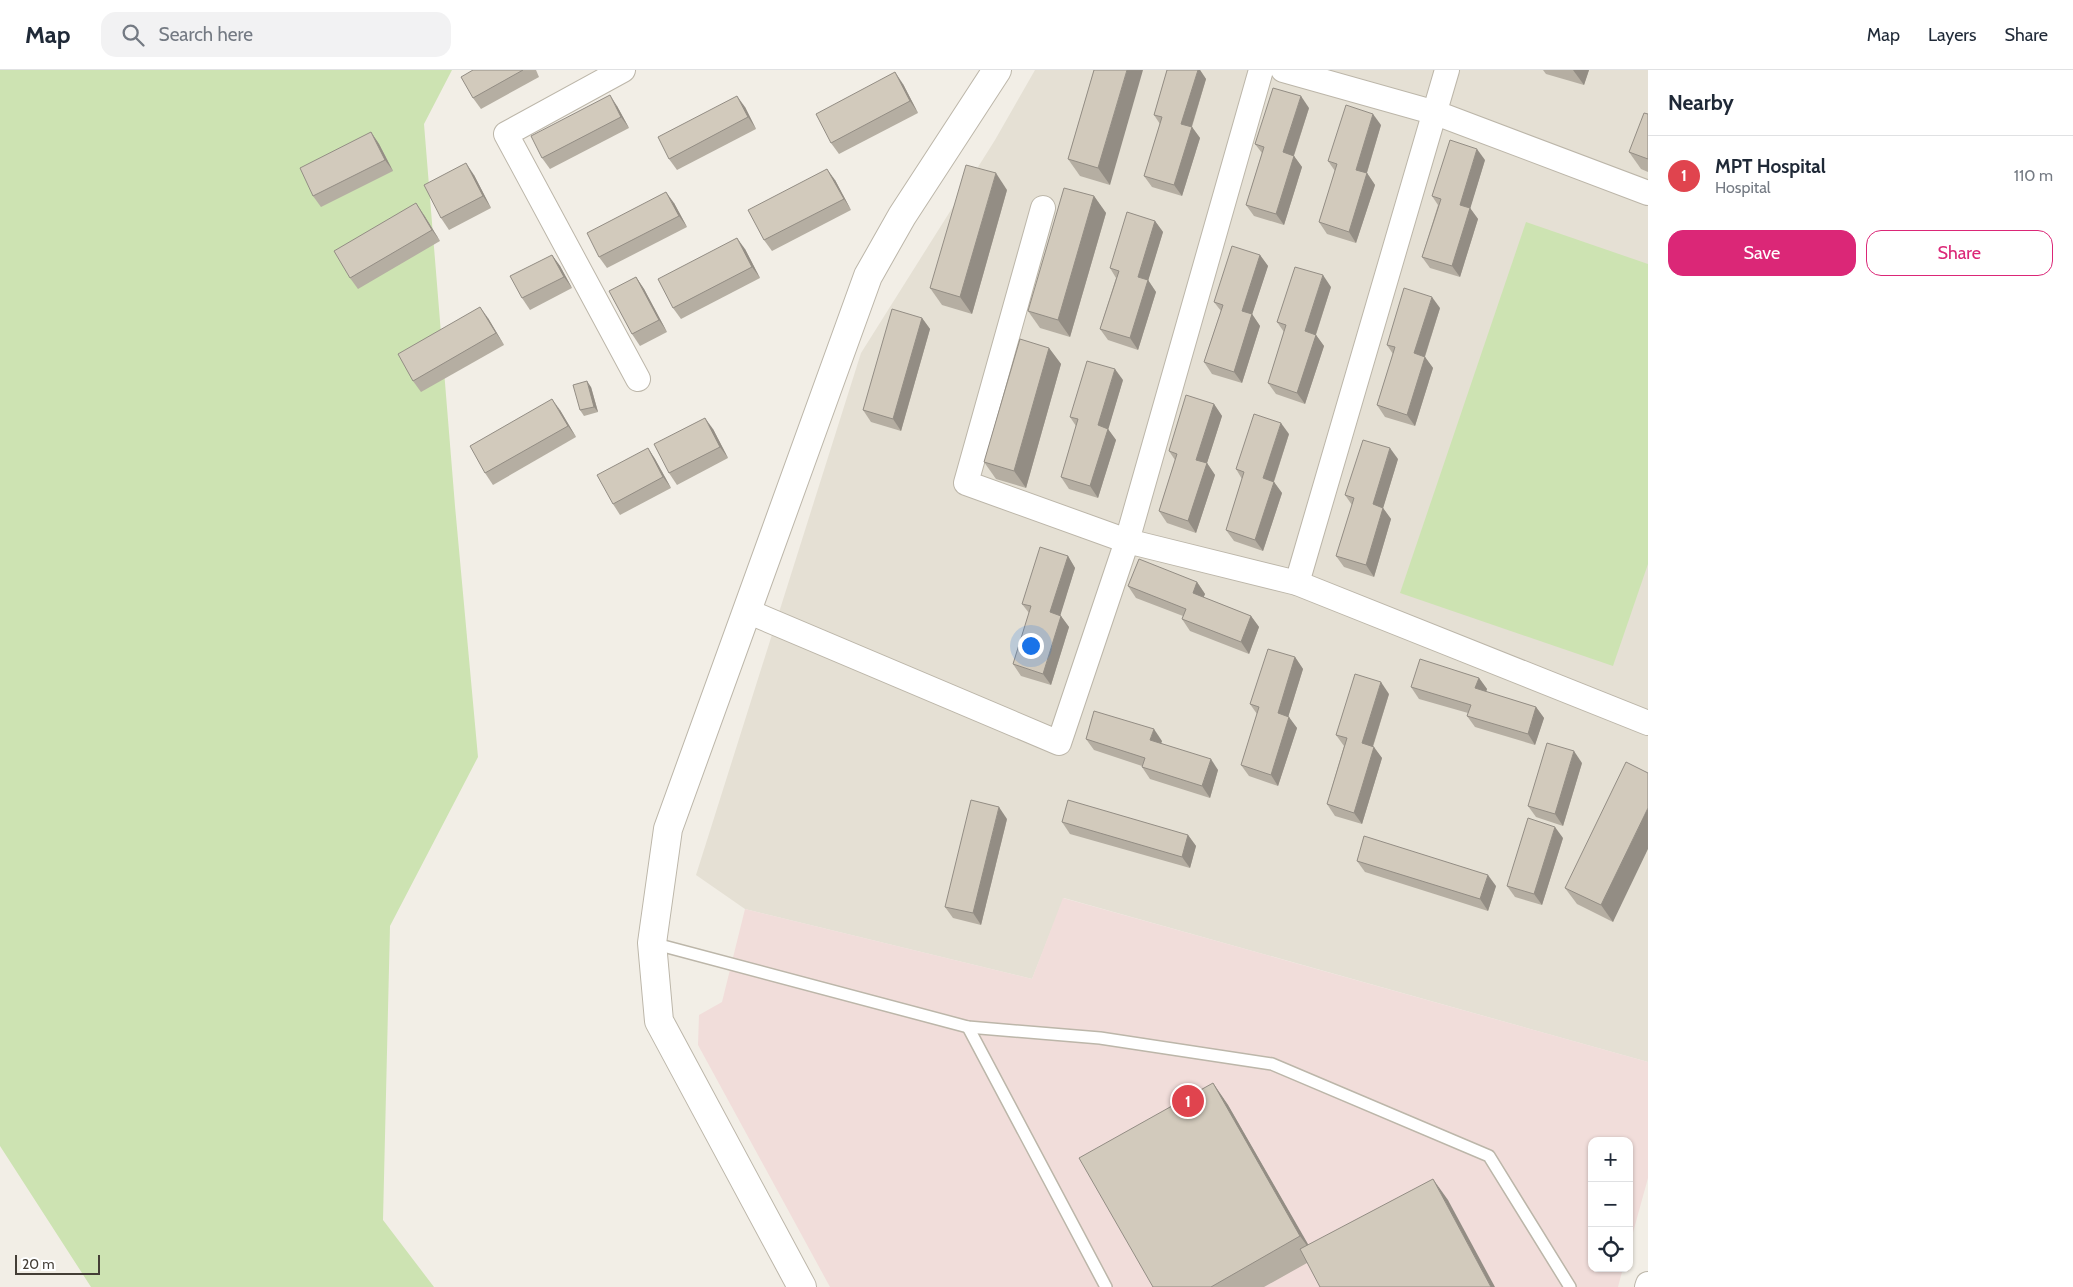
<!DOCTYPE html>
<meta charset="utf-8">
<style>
:root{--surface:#fff;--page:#f2f2f3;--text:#1f2937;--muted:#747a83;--line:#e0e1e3;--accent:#db2777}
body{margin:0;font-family:Cabin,sans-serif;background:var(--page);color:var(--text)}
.controls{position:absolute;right:15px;bottom:15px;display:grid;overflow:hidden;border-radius:10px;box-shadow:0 1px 4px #0004}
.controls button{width:45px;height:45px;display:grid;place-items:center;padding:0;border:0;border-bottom:1px solid var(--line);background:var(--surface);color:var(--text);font:25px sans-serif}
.scale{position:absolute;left:15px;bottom:12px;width:85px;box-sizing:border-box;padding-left:5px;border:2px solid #443e36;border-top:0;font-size:14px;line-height:18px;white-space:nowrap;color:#443e36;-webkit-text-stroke:4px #fff;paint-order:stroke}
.you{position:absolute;left:1030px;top:575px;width:18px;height:18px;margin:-12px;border:4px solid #fff;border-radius:50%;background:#1a73e8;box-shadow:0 0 0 8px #1a73e833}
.badge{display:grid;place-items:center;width:32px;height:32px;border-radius:50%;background:var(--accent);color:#fff;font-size:16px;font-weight:700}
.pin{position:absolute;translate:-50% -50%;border:2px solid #fff;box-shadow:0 1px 5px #0006}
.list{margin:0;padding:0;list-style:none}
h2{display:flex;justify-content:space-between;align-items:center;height:65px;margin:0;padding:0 20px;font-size:21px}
h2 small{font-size:16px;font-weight:400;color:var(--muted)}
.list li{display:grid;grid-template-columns:32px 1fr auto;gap:15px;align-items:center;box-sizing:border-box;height:80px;padding:0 20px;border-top:1px solid var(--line)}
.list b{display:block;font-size:19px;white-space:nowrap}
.list p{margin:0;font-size:16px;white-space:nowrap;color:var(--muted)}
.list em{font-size:16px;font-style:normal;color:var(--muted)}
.actions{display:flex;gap:10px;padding:15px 20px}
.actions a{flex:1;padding:11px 0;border:1px solid var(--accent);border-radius:15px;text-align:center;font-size:18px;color:var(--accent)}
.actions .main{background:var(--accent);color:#fff}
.icon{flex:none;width:28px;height:28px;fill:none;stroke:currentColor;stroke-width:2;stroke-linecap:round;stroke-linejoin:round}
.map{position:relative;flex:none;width:1648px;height:1217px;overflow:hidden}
header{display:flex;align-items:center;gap:30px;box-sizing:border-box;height:70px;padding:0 25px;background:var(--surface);border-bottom:1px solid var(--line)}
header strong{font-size:24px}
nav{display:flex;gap:28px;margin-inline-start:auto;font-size:18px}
.search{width:350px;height:45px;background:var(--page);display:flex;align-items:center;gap:12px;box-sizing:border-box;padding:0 18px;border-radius:15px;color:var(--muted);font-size:19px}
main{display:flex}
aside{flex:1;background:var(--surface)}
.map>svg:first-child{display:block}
.residential{fill:#e5e0d4}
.medical{fill:#f1ddda}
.green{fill:#cde3b2}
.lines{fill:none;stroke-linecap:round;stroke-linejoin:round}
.service-casing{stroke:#bcb6a9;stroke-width:14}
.minor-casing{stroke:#bcb6a9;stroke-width:26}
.tertiary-casing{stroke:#bcb6a9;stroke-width:30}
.service{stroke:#fff;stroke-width:11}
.minor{stroke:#fff;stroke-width:24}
.tertiary{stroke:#fff;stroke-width:28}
.wall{fill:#b5aea2}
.shaded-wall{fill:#938d84}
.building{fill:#d2cabc;stroke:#938d84}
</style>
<header>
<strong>Map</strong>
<div class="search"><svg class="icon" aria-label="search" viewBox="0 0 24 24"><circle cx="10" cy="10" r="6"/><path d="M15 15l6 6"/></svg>Search here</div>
<nav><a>Map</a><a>Layers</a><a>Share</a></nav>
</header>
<main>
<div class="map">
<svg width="1648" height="1217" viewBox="0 0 1648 1217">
<rect width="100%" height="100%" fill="#f2eee6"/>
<polygon class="residential" points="1035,0 1648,0 1648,992 1064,828 1032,909 745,839 696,805 861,283 995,70"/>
<polygon class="medical" points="1063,828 1648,992 1648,1108 1629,1177 1629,1071 1592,1071 1592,1198 1623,1198 1618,1217 830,1217 698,975 699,945 722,932 745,839 1032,909"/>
<g class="green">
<polygon points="0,0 452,0 424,54 455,436 478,687 390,856 383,1150 434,1217 91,1217 0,1076"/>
<polygon points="1526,152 1648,194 1648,494 1613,596 1400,523"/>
</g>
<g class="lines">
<g class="service-casing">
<g id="service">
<polyline points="652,873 968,957 1100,968 1272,994 1489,1086 1570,1217"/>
<polyline points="968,957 1106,1217"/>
</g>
</g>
<g class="minor-casing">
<g id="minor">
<polyline points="623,0 506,64 638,309"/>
<polyline points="1283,0 1436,43 1648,123"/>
<polyline points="1043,138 966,413 1127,471 1261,0"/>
<polyline points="1297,513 1447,0"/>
<polyline points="747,541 1059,673 1127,471 1297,513 1648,653"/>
<polyline points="1647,1217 1648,1214"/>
</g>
</g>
<g class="tertiary-casing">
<polyline id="tertiary" points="802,1217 659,951 652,873 668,759 868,206 902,146 997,0"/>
</g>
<use href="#service" class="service"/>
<use href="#minor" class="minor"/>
<use href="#tertiary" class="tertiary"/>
</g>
<g class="wall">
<polygon points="473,0 536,0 539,7 481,39 473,28"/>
<polygon points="1094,0 1110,115 1080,106 1068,89"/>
<polygon points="1167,0 1200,0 1206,9 1192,57 1200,68 1182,126 1152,117 1144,106 1160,54 1154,45"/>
<polygon points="1543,0 1589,0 1584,15 1546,4"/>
<polygon points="903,14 918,43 839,84 831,73"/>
<polygon points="617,36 629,58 550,99 542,88"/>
<polygon points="745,37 756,59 677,100 669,89"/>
<polygon points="1309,38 1294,86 1302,97 1284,155 1254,146 1246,135 1262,83 1255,74"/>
<polygon points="1648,44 1648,102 1641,99 1629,82"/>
<polygon points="1381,55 1367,103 1375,115 1356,173 1327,164 1319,152 1335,101 1328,91"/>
<polygon points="371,62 379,74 393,101 321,137 313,126"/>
<polygon points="1485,90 1470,138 1478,149 1460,207 1430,198 1422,187 1438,135 1432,126"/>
<polygon points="474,105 491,138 449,160 441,148"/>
<polygon points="835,110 851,140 772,181 764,170"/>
<polygon points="1007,120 972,244 942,235 930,218"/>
<polygon points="1094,126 1106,143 1070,267 1040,258 1028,241"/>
<polygon points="674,133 687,157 607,198 599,187"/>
<polygon points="424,145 440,171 358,219 350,208"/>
<polygon points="1155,151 1163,162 1148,210 1156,222 1138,280 1108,270 1100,259 1116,208 1110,198"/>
<polygon points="745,179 760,208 681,249 673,238"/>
<polygon points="552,185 560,196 572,218 530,240 522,228"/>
<polygon points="1260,185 1268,196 1252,244 1260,256 1242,313 1212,304 1204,292 1221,241 1214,232"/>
<polygon points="636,207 644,219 667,262 640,276 632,264"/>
<polygon points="1331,217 1316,265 1324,276 1305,334 1276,324 1268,313 1284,262 1277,252"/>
<polygon points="1440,238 1425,287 1433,298 1415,356 1385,347 1377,335 1393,284 1387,275"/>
<polygon points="488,248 504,275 421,322 413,311"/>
<polygon points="922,248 930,259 901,361 871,352 863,340"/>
<polygon points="1049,278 1061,294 1026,418 996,409 984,392"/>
<polygon points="1123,310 1108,359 1116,370 1098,428 1069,419 1061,407 1076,356 1070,347"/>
<polygon points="591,317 598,342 584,346 580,340"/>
<polygon points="1214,334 1222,346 1207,393 1215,405 1196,463 1167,453 1159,441 1175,390 1169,381"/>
<polygon points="560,340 576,367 493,415 485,403"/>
<polygon points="713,359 728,388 677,415 669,403"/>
<polygon points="1289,364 1274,412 1282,423 1263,481 1234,471 1226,460 1242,409 1236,399"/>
<polygon points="648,378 655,389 671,418 620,445 613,434"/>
<polygon points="1398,389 1383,438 1391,449 1374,507 1344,497 1336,486 1352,435 1345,425"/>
<polygon points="1068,486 1075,498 1060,545 1069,557 1051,615 1021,606 1013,594 1029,543 1022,534"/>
<polygon points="1197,512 1205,524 1203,527 1251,546 1259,557 1249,584 1190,561 1182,549 1183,546 1136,528 1128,516"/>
<polygon points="1295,587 1303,599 1288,647 1297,658 1278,716 1249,706 1241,695 1257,644 1250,634"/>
<polygon points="1479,608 1487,619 1486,622 1536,637 1544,648 1535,675 1475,657 1467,646 1468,643 1419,629 1411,617"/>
<polygon points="1389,624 1373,677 1382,688 1362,754 1335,746 1327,734 1344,676 1336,665"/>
<polygon points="1086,669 1162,671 1161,673 1218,700 1210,728 1150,709 1142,697 1142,696 1094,680"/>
<polygon points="1582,693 1563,756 1536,747 1528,736"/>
<polygon points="1648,703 1613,852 1577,834 1565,818"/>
<polygon points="1007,749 981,855 953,848 945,837"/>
<polygon points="1062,752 1188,765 1196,776 1190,798 1070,764"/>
<polygon points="1563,768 1542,835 1515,827 1507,816"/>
<polygon points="1357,791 1496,816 1488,841 1365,802"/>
<polygon points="1213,1013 1228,1035 1308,1175 1448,1130 1307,1193 1264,1217 1153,1217"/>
</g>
<g class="shaded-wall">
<polygon points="1127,0 1143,0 1110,115 1098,98"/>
<polygon points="1198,0 1200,0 1206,9 1189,65 1181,54"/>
<polygon points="1573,0 1589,0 1584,15"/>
<polygon points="895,2 903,14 918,43 910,31"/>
<polygon points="610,25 617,36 629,58 621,47"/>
<polygon points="737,26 745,37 756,59 748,47"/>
<polygon points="1301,26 1309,38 1291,94 1283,82"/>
<polygon points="1373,44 1381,55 1364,112 1356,100"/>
<polygon points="1192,57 1200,68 1182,126 1174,115"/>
<polygon points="371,62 379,74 393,101 385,90"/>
<polygon points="1477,79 1485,90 1468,146 1460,135"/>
<polygon points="1294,86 1302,97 1284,155 1276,144"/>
<polygon points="466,93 474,105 491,138 483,126"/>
<polygon points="827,99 835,110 851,140 844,129"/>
<polygon points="996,103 1007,120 972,244 960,227"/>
<polygon points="1367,103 1375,115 1356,173 1349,162"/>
<polygon points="666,122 674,133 687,157 679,146"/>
<polygon points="1094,126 1106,143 1070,267 1058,250"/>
<polygon points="416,133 424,145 440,171 432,160"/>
<polygon points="1470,138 1478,149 1460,207 1452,196"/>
<polygon points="1155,151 1163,162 1146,218 1138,207"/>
<polygon points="737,168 745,179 760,208 752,197"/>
<polygon points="552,185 560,196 572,218 564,207"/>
<polygon points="1260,185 1268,196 1250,251 1252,244 1260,256 1242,313 1234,302 1242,241"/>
<polygon points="1323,205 1331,217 1314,270 1316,265 1324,276 1305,334 1297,323 1305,261"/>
<polygon points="636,207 644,219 667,262 659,250"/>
<polygon points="1148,210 1156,222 1138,280 1130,268"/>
<polygon points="1432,227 1440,238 1422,295 1414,283"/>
<polygon points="480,237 488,248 504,275 496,263"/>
<polygon points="922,248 930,259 901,361 893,349"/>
<polygon points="1049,278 1061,294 1026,418 1014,401"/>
<polygon points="1425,287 1433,298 1415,356 1407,345"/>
<polygon points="1115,299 1123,310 1106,367 1098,355"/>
<polygon points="587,311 591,317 598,342 594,337"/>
<polygon points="552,329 560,340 576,367 568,356"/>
<polygon points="1214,334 1222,346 1207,393 1215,405 1196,463 1188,451 1196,390"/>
<polygon points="705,348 713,359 728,388 720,377"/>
<polygon points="1281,353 1289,364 1271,420 1263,408"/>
<polygon points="1108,359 1116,370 1098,428 1090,416"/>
<polygon points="648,378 655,389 671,418 663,407"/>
<polygon points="1390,378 1398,389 1381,445 1373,434"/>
<polygon points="1274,412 1282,423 1263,481 1255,470"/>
<polygon points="1383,438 1391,449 1374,507 1366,495"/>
<polygon points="1068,486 1075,498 1058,553 1050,542"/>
<polygon points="1197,512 1205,524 1201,534 1193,523"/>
<polygon points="1061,546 1069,557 1051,615 1043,604"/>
<polygon points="1251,546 1259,557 1249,584 1241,572"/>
<polygon points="1295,587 1303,599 1286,654 1278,643"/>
<polygon points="1479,608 1487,619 1483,630 1475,618"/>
<polygon points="1381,612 1389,624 1370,685 1362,673"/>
<polygon points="1536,637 1544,648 1535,675 1528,664"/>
<polygon points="1289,647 1297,658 1278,716 1271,705"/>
<polygon points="1154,659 1162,671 1158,682 1150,670"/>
<polygon points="1374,677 1382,688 1362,754 1354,743"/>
<polygon points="1574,681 1582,693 1563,756 1555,744"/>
<polygon points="1211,689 1218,700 1210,728 1202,716"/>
<polygon points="999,737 1007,749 981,855 973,843"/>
<polygon points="1648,738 1648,779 1613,852 1601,835"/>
<polygon points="1555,757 1563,768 1542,835 1534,824"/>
<polygon points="1188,765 1196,776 1190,798 1182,787"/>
<polygon points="1488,805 1496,816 1488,841 1480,829"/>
<polygon points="1213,1013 1228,1035 1316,1188 1300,1166"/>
<polygon points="1433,1109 1448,1130 1495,1217 1491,1217"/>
</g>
<g class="building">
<polygon points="473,0 523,0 473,28 461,7"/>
<polygon points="1094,0 1127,0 1098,98 1068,89"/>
<polygon points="1167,0 1198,0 1181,54 1192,57 1174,115 1144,106 1162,47 1154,45"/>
<polygon points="895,2 910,31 831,73 816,44"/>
<polygon points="1273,18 1301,26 1283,82 1294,86 1276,144 1246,135 1264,77 1255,74"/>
<polygon points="610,25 621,47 542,88 531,66"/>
<polygon points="737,26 748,47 669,89 658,67"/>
<polygon points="1346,35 1373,44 1356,100 1367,103 1349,162 1319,152 1337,94 1328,91"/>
<polygon points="1644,43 1648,44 1648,89 1629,82"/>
<polygon points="371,62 385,90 313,126 300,98"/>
<polygon points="1450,70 1477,79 1460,135 1470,138 1452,196 1422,187 1441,129 1432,126"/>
<polygon points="466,93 483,126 441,148 424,115"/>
<polygon points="966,95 996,103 960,227 930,218"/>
<polygon points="827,99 844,129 764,170 748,140"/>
<polygon points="1064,118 1094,126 1058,250 1028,241"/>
<polygon points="666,122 679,146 599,187 587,163"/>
<polygon points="416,133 432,160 350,208 334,181"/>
<polygon points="1127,142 1155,151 1138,207 1148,210 1130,268 1100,259 1119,201 1110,198"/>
<polygon points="737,168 752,197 673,238 658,209"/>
<polygon points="1232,176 1260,185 1242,241 1252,244 1234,302 1204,292 1223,235 1214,232"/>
<polygon points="552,185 564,207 522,228 510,206"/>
<polygon points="1295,197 1323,205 1305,261 1316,265 1297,323 1268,313 1286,255 1277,252"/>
<polygon points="636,207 659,250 632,264 609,221"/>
<polygon points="1404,218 1432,227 1414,283 1425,287 1407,345 1377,335 1395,277 1387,275"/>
<polygon points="480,237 496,263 413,311 398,284"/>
<polygon points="892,239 922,248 893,349 863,340"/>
<polygon points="1020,269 1049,278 1014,401 984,392"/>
<polygon points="1087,291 1115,299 1098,355 1108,359 1090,416 1061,407 1078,349 1070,347"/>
<polygon points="587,311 594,337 580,340 573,315"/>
<polygon points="1186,325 1214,334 1196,390 1207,393 1188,451 1159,441 1177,384 1169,381"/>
<polygon points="552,329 568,356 485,403 470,376"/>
<polygon points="1254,344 1281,353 1263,408 1274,412 1255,470 1226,460 1244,402 1236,399"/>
<polygon points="705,348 720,377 669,403 654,374"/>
<polygon points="1363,370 1390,378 1373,434 1383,438 1366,495 1336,486 1354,428 1345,425"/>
<polygon points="648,378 663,407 613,434 597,405"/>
<polygon points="1040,477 1068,486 1050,542 1061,546 1043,604 1013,594 1031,536 1022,534"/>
<polygon points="1139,489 1197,512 1193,523 1251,546 1241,572 1182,549 1186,539 1128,516"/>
<polygon points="1268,579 1295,587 1278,643 1289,647 1271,705 1241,695 1259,637 1250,634"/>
<polygon points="1420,589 1479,608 1475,618 1536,637 1528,664 1467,646 1471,635 1411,617"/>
<polygon points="1355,604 1381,612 1362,673 1374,677 1354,743 1327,734 1347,668 1336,665"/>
<polygon points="1094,641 1154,659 1150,670 1211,689 1202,716 1142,697 1145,688 1086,669"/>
<polygon points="1547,673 1574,681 1555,744 1528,736"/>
<polygon points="1626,692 1648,703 1648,738 1601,835 1565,818"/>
<polygon points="971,730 999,737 973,843 945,837"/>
<polygon points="1068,730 1188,765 1182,787 1062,752"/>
<polygon points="1528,748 1555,757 1534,824 1507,816"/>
<polygon points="1364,766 1488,805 1480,829 1357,791"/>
<polygon points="1213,1013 1300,1166 1211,1217 1153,1217 1079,1088"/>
<polygon points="1433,1109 1491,1217 1320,1217 1300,1179"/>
</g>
</svg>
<div class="controls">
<button>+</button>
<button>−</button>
<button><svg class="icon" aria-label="locate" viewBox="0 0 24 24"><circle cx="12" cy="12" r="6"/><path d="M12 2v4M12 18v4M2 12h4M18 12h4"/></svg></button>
</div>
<div class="scale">20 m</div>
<div class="you"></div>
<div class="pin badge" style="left:1188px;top:1031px;background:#e0444e">1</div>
</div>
<aside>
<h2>Nearby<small></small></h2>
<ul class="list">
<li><span class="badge" style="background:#e0444e">1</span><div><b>MPT Hospital</b><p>Hospital</p></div><em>110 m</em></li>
</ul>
<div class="actions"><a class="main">Save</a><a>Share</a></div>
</aside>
</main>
